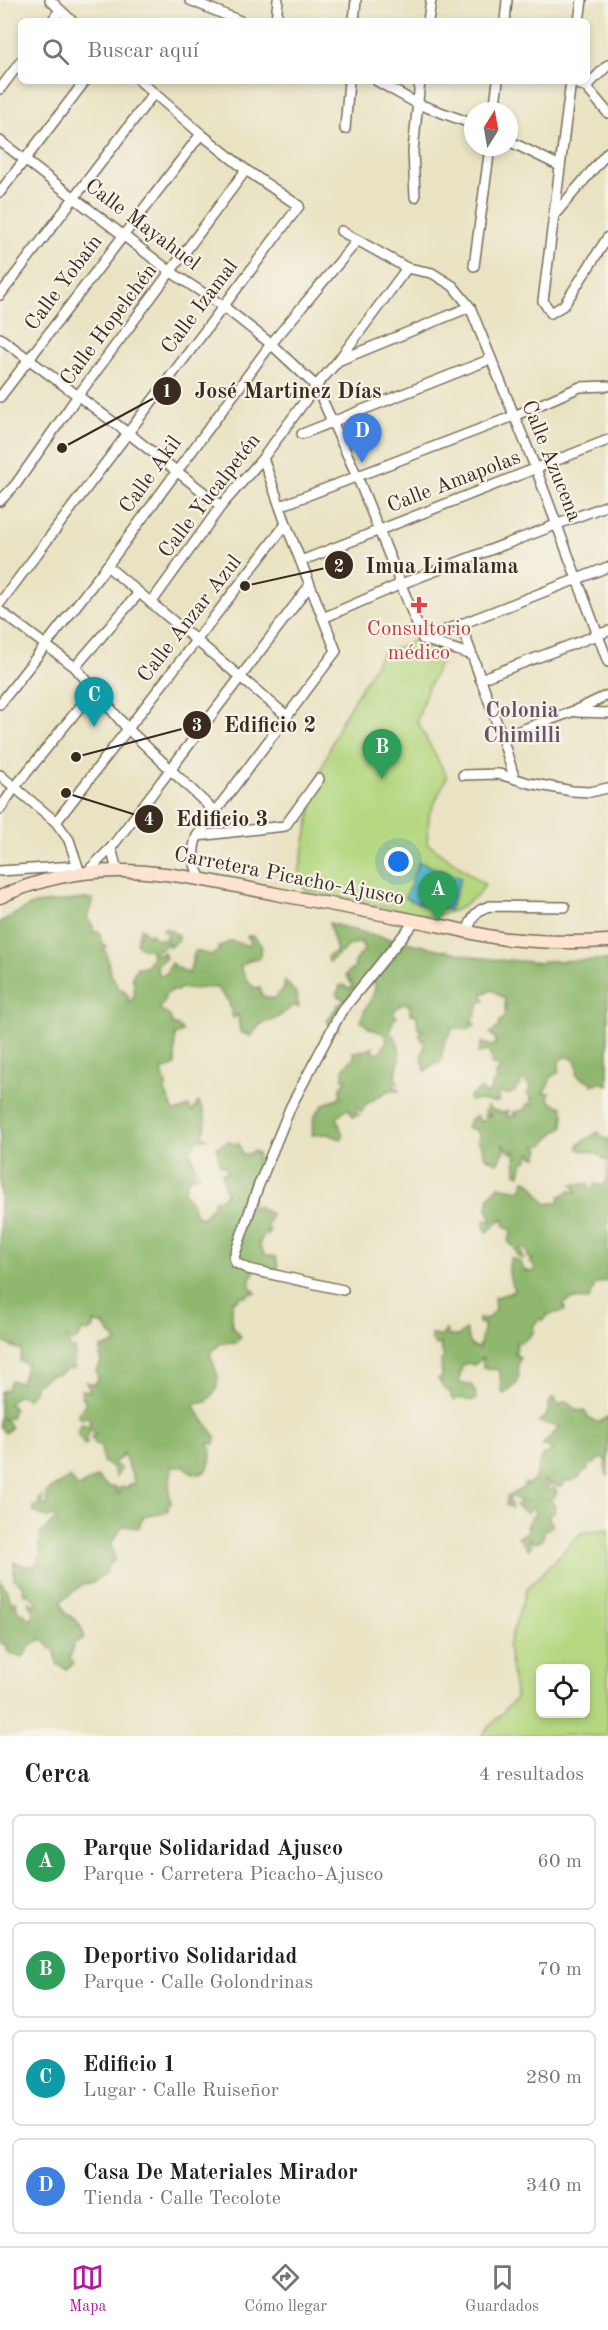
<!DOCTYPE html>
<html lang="es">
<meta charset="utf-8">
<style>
:root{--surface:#fff;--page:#f6f6f6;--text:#202124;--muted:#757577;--line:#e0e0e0;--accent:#b5179e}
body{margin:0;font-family:"Old Standard TT",serif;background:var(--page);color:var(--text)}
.controls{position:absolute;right:18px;bottom:18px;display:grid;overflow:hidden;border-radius:9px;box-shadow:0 3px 9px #0003}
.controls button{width:54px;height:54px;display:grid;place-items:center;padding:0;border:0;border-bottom:2px solid var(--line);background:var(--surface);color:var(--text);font:30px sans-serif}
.compass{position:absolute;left:464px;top:102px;width:54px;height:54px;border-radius:50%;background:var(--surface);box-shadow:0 3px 9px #0003;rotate:11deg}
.you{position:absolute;left:399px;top:862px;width:21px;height:21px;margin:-15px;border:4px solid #fff;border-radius:50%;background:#1a73e8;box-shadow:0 0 0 9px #1a73e833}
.badge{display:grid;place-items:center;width:39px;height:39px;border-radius:50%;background:var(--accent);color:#fff;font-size:20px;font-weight:700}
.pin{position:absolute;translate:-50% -50px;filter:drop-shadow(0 2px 3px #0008)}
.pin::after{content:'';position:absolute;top:32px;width:21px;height:18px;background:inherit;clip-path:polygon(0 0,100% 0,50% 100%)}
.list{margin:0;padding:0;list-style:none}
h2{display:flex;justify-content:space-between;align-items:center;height:78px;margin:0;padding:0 24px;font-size:26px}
h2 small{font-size:20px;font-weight:400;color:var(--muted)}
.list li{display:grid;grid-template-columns:39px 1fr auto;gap:18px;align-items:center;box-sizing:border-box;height:96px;margin:0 12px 12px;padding:0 12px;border:2px solid var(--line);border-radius:9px}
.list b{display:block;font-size:22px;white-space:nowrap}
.list p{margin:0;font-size:20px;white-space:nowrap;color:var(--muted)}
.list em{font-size:20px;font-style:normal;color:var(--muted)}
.icon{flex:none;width:33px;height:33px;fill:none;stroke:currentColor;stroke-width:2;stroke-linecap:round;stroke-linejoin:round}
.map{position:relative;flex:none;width:608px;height:1736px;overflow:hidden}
.search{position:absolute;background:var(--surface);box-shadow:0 3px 9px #0003;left:18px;right:18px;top:18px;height:66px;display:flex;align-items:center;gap:15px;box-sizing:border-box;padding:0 21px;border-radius:9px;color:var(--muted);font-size:22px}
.sheet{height:510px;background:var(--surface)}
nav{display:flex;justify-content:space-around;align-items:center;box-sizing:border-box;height:84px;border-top:2px solid var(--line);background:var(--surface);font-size:16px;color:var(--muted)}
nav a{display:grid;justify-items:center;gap:3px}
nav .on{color:var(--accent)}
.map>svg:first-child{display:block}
.green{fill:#b4d780;stroke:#78804f;stroke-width:1.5;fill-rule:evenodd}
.forest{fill:#8fb86e;stroke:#657146;stroke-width:1.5}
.water{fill:#53bdcf;stroke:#477476;stroke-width:1.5}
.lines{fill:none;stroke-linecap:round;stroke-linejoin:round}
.street-casing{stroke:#786b58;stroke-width:12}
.secondary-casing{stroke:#786b58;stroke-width:15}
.street{stroke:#fff;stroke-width:9}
.secondary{stroke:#fde4d1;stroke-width:12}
.health-dot{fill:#e0444e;stroke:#f7f3e8;stroke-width:2}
.labels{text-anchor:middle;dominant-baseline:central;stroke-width:4.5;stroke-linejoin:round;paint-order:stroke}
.street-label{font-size:21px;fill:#3b2a1e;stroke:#f7f3e8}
.health-label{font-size:21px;fill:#be3a42;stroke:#f7f3e8}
.neighbourhood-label{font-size:22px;font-weight:bold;fill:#655566;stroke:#f7f3e8}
.leader{fill:none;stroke:#3b2a1e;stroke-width:2}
.callout-dot{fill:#3b2a1e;stroke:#f7f3e8;stroke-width:2}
.mark-label{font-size:18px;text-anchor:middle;font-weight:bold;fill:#fff}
.callout-label{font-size:22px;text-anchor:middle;font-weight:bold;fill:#3b2a1e;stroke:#f7f3e8;stroke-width:4.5;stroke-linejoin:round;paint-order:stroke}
</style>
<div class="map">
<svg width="608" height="1736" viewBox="0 0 608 1736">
<rect width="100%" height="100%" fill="#f7f3e8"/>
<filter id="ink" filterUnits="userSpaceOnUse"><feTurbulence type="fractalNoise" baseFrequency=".0167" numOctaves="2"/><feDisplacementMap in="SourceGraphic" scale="12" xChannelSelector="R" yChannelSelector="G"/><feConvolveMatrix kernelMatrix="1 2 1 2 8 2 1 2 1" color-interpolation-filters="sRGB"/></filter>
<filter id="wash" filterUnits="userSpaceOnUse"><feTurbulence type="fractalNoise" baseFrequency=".008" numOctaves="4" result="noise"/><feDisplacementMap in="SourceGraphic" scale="24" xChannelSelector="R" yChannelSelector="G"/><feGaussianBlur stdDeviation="1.35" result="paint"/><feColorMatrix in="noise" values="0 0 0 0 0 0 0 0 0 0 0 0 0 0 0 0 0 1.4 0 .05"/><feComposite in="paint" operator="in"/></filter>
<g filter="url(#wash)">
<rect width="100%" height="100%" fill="#e9e3c3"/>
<g class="green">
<polygon points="418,639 423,644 445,653 427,690 417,721 447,777 429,815 427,843 485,885 478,895 456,910 431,917 306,891 298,878 317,780 340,723 382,653"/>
<path d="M608,1529V1736H481L516,1698L508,1646L527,1589L581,1533ZM540,1668H586V1714H540Z"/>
</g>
<g class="forest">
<path d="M82,899H93L87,918L93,926V933L99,931L102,944L107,947L103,950L106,952L110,972L119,989L124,990L129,997L127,1001H131C137,994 135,985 132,977L137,967H146L152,957L150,949L142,948L136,943L141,928L149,936L151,933L154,938L164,940L167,934L163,929L166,928L178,935L179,940L169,947L168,942L164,947L155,951L157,955L164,952L166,958L156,965L160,976L166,974L171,963C177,969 182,969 189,974L195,951L212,955L219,951V947L231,941L250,946L251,942L247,936H254L262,947L259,958L252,959L240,966L246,979L255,988H260L262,996L274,999L284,988L285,981L296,993L299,1007L293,1006L277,1018L261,1024L250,1036L240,1032L238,1015L233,1018L229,1002L217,988C204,986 195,991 181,988L177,991L171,990L165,996L164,1003L159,1008L170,1017L172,1024L178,1026L183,1032L175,1035V1065L162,1071L166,1086L165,1091L174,1111H179L189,1106L191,1111H193L198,1102C206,1112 208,1125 202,1136L208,1139H198L190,1150L196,1171L200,1174L188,1179L184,1192L193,1205V1209L197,1216L202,1218L213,1205L214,1200L222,1198L226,1194L222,1172L227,1173L226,1166L220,1165L217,1147L229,1141L233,1144L239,1143L242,1154H249L253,1151L258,1154L251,1208L257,1206L271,1214L267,1227L270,1231L267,1236L265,1231L259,1245L265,1255L276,1257L278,1268L273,1272L263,1264L258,1265L250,1279V1287L256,1293L247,1294V1297L240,1296L239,1299L232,1302V1327L241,1336L236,1342L221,1343L210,1353L218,1377L216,1391L206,1402L195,1404L194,1407L216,1437L215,1444L209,1443C216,1466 202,1486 183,1465L177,1467L172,1466L169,1490L171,1504L168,1505V1510L164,1513C152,1513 141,1514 139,1528L123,1526L111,1544L115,1559L107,1568L106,1573L94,1582L82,1585L61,1601L66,1614C77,1619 83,1626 84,1638L74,1643L70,1658L74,1663L66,1669L57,1664L55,1651L42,1639L31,1645L23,1657L12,1655L11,1652L7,1651L6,1645L0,1643V1580L9,1594L12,1605L16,1600L17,1609L20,1613L24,1614L27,1618L32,1619L33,1611L29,1601L34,1605L38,1603L29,1595L24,1594L23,1586L14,1579V1562L25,1566H35L41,1555V1547L38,1546L41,1540L40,1535L53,1521L56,1522V1519L52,1516L48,1518L34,1512L33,1507L40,1503L39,1499L42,1496V1506L47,1505L46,1494C53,1485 61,1484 70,1477L77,1488L97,1477L108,1487H116V1493L120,1494L118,1490L121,1487L126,1488L135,1483C132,1472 127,1464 123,1453L121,1458L113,1463L121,1469L116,1477L112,1467L103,1462L101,1446L95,1444L91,1437L96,1435L91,1428L86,1440L88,1443L84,1445L77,1433L81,1424L88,1426L91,1421L87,1416L82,1419L78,1415L86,1402L82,1396L81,1390L90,1391L86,1382L95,1384L98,1378L96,1371L102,1361L100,1360L101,1348L117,1343L104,1325L94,1322V1328L88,1332L82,1331L79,1338L72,1342L67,1337L65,1339L69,1343L70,1349H75L74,1369L69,1368L59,1374H52L35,1385L34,1392L26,1399L24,1396H16L9,1403L14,1409L11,1417L3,1419L7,1421L11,1428L5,1433L0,1426V1392L7,1389L11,1380L21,1383L27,1364L20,1361L22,1350L10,1346L0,1339V922L34,904Z"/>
<path d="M329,923L372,935L475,957L508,961L509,960L542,963L543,961L608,960V1085L600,1082L592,1085V1082L581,1078L576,1074L578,1069L575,1060L566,1056L559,1061V1072L551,1077L548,1086L542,1093H550L548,1097L552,1103L562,1107L564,1113L563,1127L554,1133L543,1145L536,1146L540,1149L537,1157L533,1156L531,1153L527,1161L522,1164L520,1175L516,1173L515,1151L511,1153L502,1143L505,1150L497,1163L485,1157L481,1144L478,1142L479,1134L476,1130L467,1128L470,1119L477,1116L480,1122L486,1118L484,1115L492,1116L485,1112L487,1106L492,1110L503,1113L509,1110L507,1117H512L515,1111L516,1118L518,1111L524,1110L527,1104L532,1105L530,1099L533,1098L527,1094L531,1087L523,1080H521L520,1086L514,1089L516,1091L509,1094L499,1093L498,1102C487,1104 482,1097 470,1101L469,1097L481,1089L485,1093H490L491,1086L497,1080L495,1074L499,1071V1066L491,1065L492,1059L488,1051L478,1053L482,1042L491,1046L495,1045L496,1039L490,1033L499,1027L500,1021L505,1017V999L492,990L482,994L485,1001L480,1002L475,1016L470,1022L474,1023L475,1026L468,1030L454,1027L445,1041L440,1063L433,1064L425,1071L422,1055L425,1045L419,1034L423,1029H418L417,1015L410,1014V1005L402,1004L393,1012L397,1017L392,1022L390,1033C405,1044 399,1063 395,1078L399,1083L393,1084L399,1091L389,1090L366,1104L361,1112L357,1107L355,1112L359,1115L353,1117L349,1109L343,1111L337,1118L343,1136L342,1139L327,1134L312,1135L314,1116L324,1104L340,1097L341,1087L347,1080L343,1078V1069L355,1056L353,1052L367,1050L373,1046L372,1052L380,1053L387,1041L385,1034L369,1028L361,1021C364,1005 377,997 375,981L356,993L339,1024V1030L327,1021L339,1004L343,1003L344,1000L336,994L340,988L339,986L344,985L349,989L353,986L346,975L350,970H354L355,960L364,951L361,942L350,945L329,962L327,957L337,951Z"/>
<path d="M598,1132L605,1140L608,1138V1280L595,1284L589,1300L572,1299L564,1303L565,1311L547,1315L543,1320L540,1319L534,1324L533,1333L524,1341L515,1343L517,1346L515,1354L520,1357C515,1366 522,1375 517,1383C515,1387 508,1391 504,1394L501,1391L500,1370L483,1368V1358L474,1365L467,1363L462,1366L459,1382L462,1384L471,1385L475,1391L476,1399L474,1401L458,1398L454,1401L451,1397L450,1391L445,1390L438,1379L442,1377L441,1361L444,1357L440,1347L441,1343L435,1345L431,1338V1334L441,1337L446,1330L448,1336H458L466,1330L471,1346L479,1348C482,1341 480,1335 485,1325L478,1322L479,1319L488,1318L495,1311L494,1298L512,1292L515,1289C509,1281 507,1268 511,1258L519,1261L525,1271L533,1272L535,1267L529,1262L533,1260L528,1257V1251L522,1248L520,1249L522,1252L523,1259L517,1256V1251L508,1241L512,1231L505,1226L503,1218L487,1232L484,1226L485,1220L492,1221L487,1209L489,1197L499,1186L521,1190L525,1180L529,1181L546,1204L559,1202L560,1196L570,1191L577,1192L572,1184H589V1188L593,1189L595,1184L602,1186L607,1182L608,1162L596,1153L579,1149L578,1145Z"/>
<path d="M552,1398L556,1399L558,1406L566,1401L576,1410L584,1411L588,1417L598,1423L608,1417V1476L605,1472L606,1459L602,1458L587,1467L588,1470L584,1471L577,1479L566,1481L560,1487L550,1483L548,1487L547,1481L543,1482L548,1491L554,1488L557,1493L550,1500L555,1506L554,1513L548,1516L553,1525L543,1532L544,1535L541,1541L534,1543L527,1537L531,1546L528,1549L518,1537L523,1535L529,1530L527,1528L531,1517L535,1515L531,1503L527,1502L526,1504L531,1509L527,1513L515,1505L521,1502L511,1496L509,1499L512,1508L506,1505L507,1496L522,1489L525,1483L529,1485L530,1482H533C539,1472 538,1464 543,1454L548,1455L549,1452L554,1450L542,1445L560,1427L539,1422C552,1414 545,1408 552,1398Z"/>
</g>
<polygon class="water" points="419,862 461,878 449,910 435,905 434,909 405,898"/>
</g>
<g filter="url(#ink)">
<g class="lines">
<g class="street-casing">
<g id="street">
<polyline points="50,0 72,21"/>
<polyline points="190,0 240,21"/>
<polyline points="52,21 60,10"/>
<polyline points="276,21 278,0"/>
<polyline points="354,21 356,0"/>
<polyline points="428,21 431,0"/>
<polyline points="505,21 507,0"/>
<polyline points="579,21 582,0"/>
<polyline points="377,81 418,104 473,124"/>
<polyline points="571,81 543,301 551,313 564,305 608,237"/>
<polyline points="571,82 586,87 608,113"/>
<polyline points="586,87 608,65"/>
<polyline points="0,89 21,61"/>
<polyline points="494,111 498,81"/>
<polyline points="345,129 349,81"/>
<polyline points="0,141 171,272 223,306 271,344 316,386 357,476 423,639"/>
<polyline points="509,141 560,166"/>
<polyline points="0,192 85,81"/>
<polyline points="415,197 413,151 420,81"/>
<polyline points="555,214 608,152"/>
<polyline points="341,231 407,268 432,273 453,286 470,307 536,469 608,662"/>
<polyline points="474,266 490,147"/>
<polyline points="0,295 154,93"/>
<polyline points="0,338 128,433 221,506"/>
<polyline points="340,360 470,307"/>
<polyline points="0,397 201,134"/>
<polyline points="302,434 491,359"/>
<polyline points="0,501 16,484 77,397 246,170"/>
<polyline points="280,506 514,416 580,387 608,386"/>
<polyline points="301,561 608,440"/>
<polyline points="107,566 287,716"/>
<polyline points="0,603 299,206 246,170 201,134 140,81"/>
<polyline points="151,603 221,506 263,458 316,386 338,361 407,268"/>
<polyline points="0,611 75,667 127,728 214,811"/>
<polyline points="323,618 401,584 608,505"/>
<polyline points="461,625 502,737 514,777"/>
<polyline points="423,639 608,567"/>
<polyline points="423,639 472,655"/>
<polyline points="75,667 139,593"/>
<polyline points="480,679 608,631"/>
<polyline points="0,704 107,566 271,344 357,241"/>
<polyline points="577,712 608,713"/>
<polyline points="502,737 574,711 608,695"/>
<polyline points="0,775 56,822 69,840 80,873"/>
<polyline points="463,775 499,774 529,783 572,791 590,792 608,788"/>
<polyline points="0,809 15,787 93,691"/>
<polyline points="56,822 286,524"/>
<polyline points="197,836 285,826 319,779"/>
<polyline points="111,848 117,870"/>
<polyline points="0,871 77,866"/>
<polyline points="86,873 111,848 310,585"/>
<path d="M201,879C193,864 191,853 197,836L336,651L286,524L263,458"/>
<path d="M467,931C473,917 475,910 490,906L565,907"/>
<polyline points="343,1290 248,1269 236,1263 234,1257 258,1187 291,1106 341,1012 415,921"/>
</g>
</g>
<g class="secondary-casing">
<path id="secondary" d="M0,897C96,852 178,875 276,894C330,904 383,914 437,925C460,929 484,937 508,939C541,942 575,943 608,941"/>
</g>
<use href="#street" class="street"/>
<use href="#secondary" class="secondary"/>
</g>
</g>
<path class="health-dot" d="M416 596h6v6h6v6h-6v6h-6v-6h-6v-6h6z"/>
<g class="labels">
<g class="street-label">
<text transform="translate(142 225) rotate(37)">Calle Mayahuel</text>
<text transform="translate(64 283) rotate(-53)">Calle Yobaín</text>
<text transform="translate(200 307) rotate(-53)">Calle Izamal</text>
<text transform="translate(109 325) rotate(-53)">Calle Hopelchén</text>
<text transform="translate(551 461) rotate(68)">Calle Azucena</text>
<text transform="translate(151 475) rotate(-54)">Calle Akil</text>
<text transform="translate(454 482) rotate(-21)">Calle Amapolas</text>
<text transform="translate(210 496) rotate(-52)">Calle Yucalpetén</text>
<text transform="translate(190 619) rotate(-52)">Calle Anzar Azul</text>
<text transform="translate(289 877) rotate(11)">Carretera Picacho-Ajusco</text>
</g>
<g class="health-label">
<text x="419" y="629">Consultorio<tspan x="419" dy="24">médico</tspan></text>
</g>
<g class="neighbourhood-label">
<text x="522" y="711">Colonia<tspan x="522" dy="25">Chimilli</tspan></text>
</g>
</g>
<path class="leader" d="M62 448L167 391M245 586L339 565M76 757L197 725M66 793L149 819"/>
<g class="callout-dot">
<circle cx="62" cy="448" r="6"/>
<circle cx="245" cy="586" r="6"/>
<circle cx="76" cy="757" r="6"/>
<circle cx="66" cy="793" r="6"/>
<circle cx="167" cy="391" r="15"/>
<circle cx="339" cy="565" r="15"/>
<circle cx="197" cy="725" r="15"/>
<circle cx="149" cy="819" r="15"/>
</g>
<g class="mark-label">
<text x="167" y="397">1</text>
<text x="339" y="572">2</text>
<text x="197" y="731">3</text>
<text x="149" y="825">4</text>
</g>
<g class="callout-label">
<text x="288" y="398">José Martinez Días</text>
<text x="442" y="573">Imua Limalama</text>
<text x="270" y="732">Edificio 2</text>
<text x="222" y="826">Edificio 3</text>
</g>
</svg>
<div class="controls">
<button><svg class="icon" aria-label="locate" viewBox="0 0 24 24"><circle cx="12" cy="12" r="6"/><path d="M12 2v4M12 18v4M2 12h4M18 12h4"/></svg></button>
</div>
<svg class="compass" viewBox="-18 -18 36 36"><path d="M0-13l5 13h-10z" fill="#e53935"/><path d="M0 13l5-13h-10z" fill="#757577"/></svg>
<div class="you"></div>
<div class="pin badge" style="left:438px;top:921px;background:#2e9e5b">A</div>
<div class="pin badge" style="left:382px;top:779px;background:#2e9e5b">B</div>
<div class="pin badge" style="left:94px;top:727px;background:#0f9aa8">C</div>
<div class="pin badge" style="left:362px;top:463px;background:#3f7fe0">D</div>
<div class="search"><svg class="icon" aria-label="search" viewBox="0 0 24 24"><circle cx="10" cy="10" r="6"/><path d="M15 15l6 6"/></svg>Buscar aquí</div>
</div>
<section class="sheet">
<h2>Cerca<small>4 resultados</small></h2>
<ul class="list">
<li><span class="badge" style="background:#2e9e5b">A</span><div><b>Parque Solidaridad Ajusco</b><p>Parque · Carretera Picacho-Ajusco</p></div><em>60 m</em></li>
<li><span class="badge" style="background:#2e9e5b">B</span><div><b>Deportivo Solidaridad</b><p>Parque · Calle Golondrinas</p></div><em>70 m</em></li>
<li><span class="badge" style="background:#0f9aa8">C</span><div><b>Edificio 1</b><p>Lugar · Calle Ruiseñor</p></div><em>280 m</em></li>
<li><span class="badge" style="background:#3f7fe0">D</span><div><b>Casa De Materiales Mirador</b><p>Tienda · Calle Tecolote</p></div><em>340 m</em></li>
</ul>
</section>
<nav>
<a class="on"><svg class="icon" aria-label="map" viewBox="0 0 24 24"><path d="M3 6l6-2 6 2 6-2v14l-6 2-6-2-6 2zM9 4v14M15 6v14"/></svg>Mapa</a>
<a><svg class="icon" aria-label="directions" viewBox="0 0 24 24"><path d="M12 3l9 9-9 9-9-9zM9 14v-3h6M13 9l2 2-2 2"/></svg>Cómo llegar</a>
<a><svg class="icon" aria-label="saved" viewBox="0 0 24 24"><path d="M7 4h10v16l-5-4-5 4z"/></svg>Guardados</a>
</nav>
